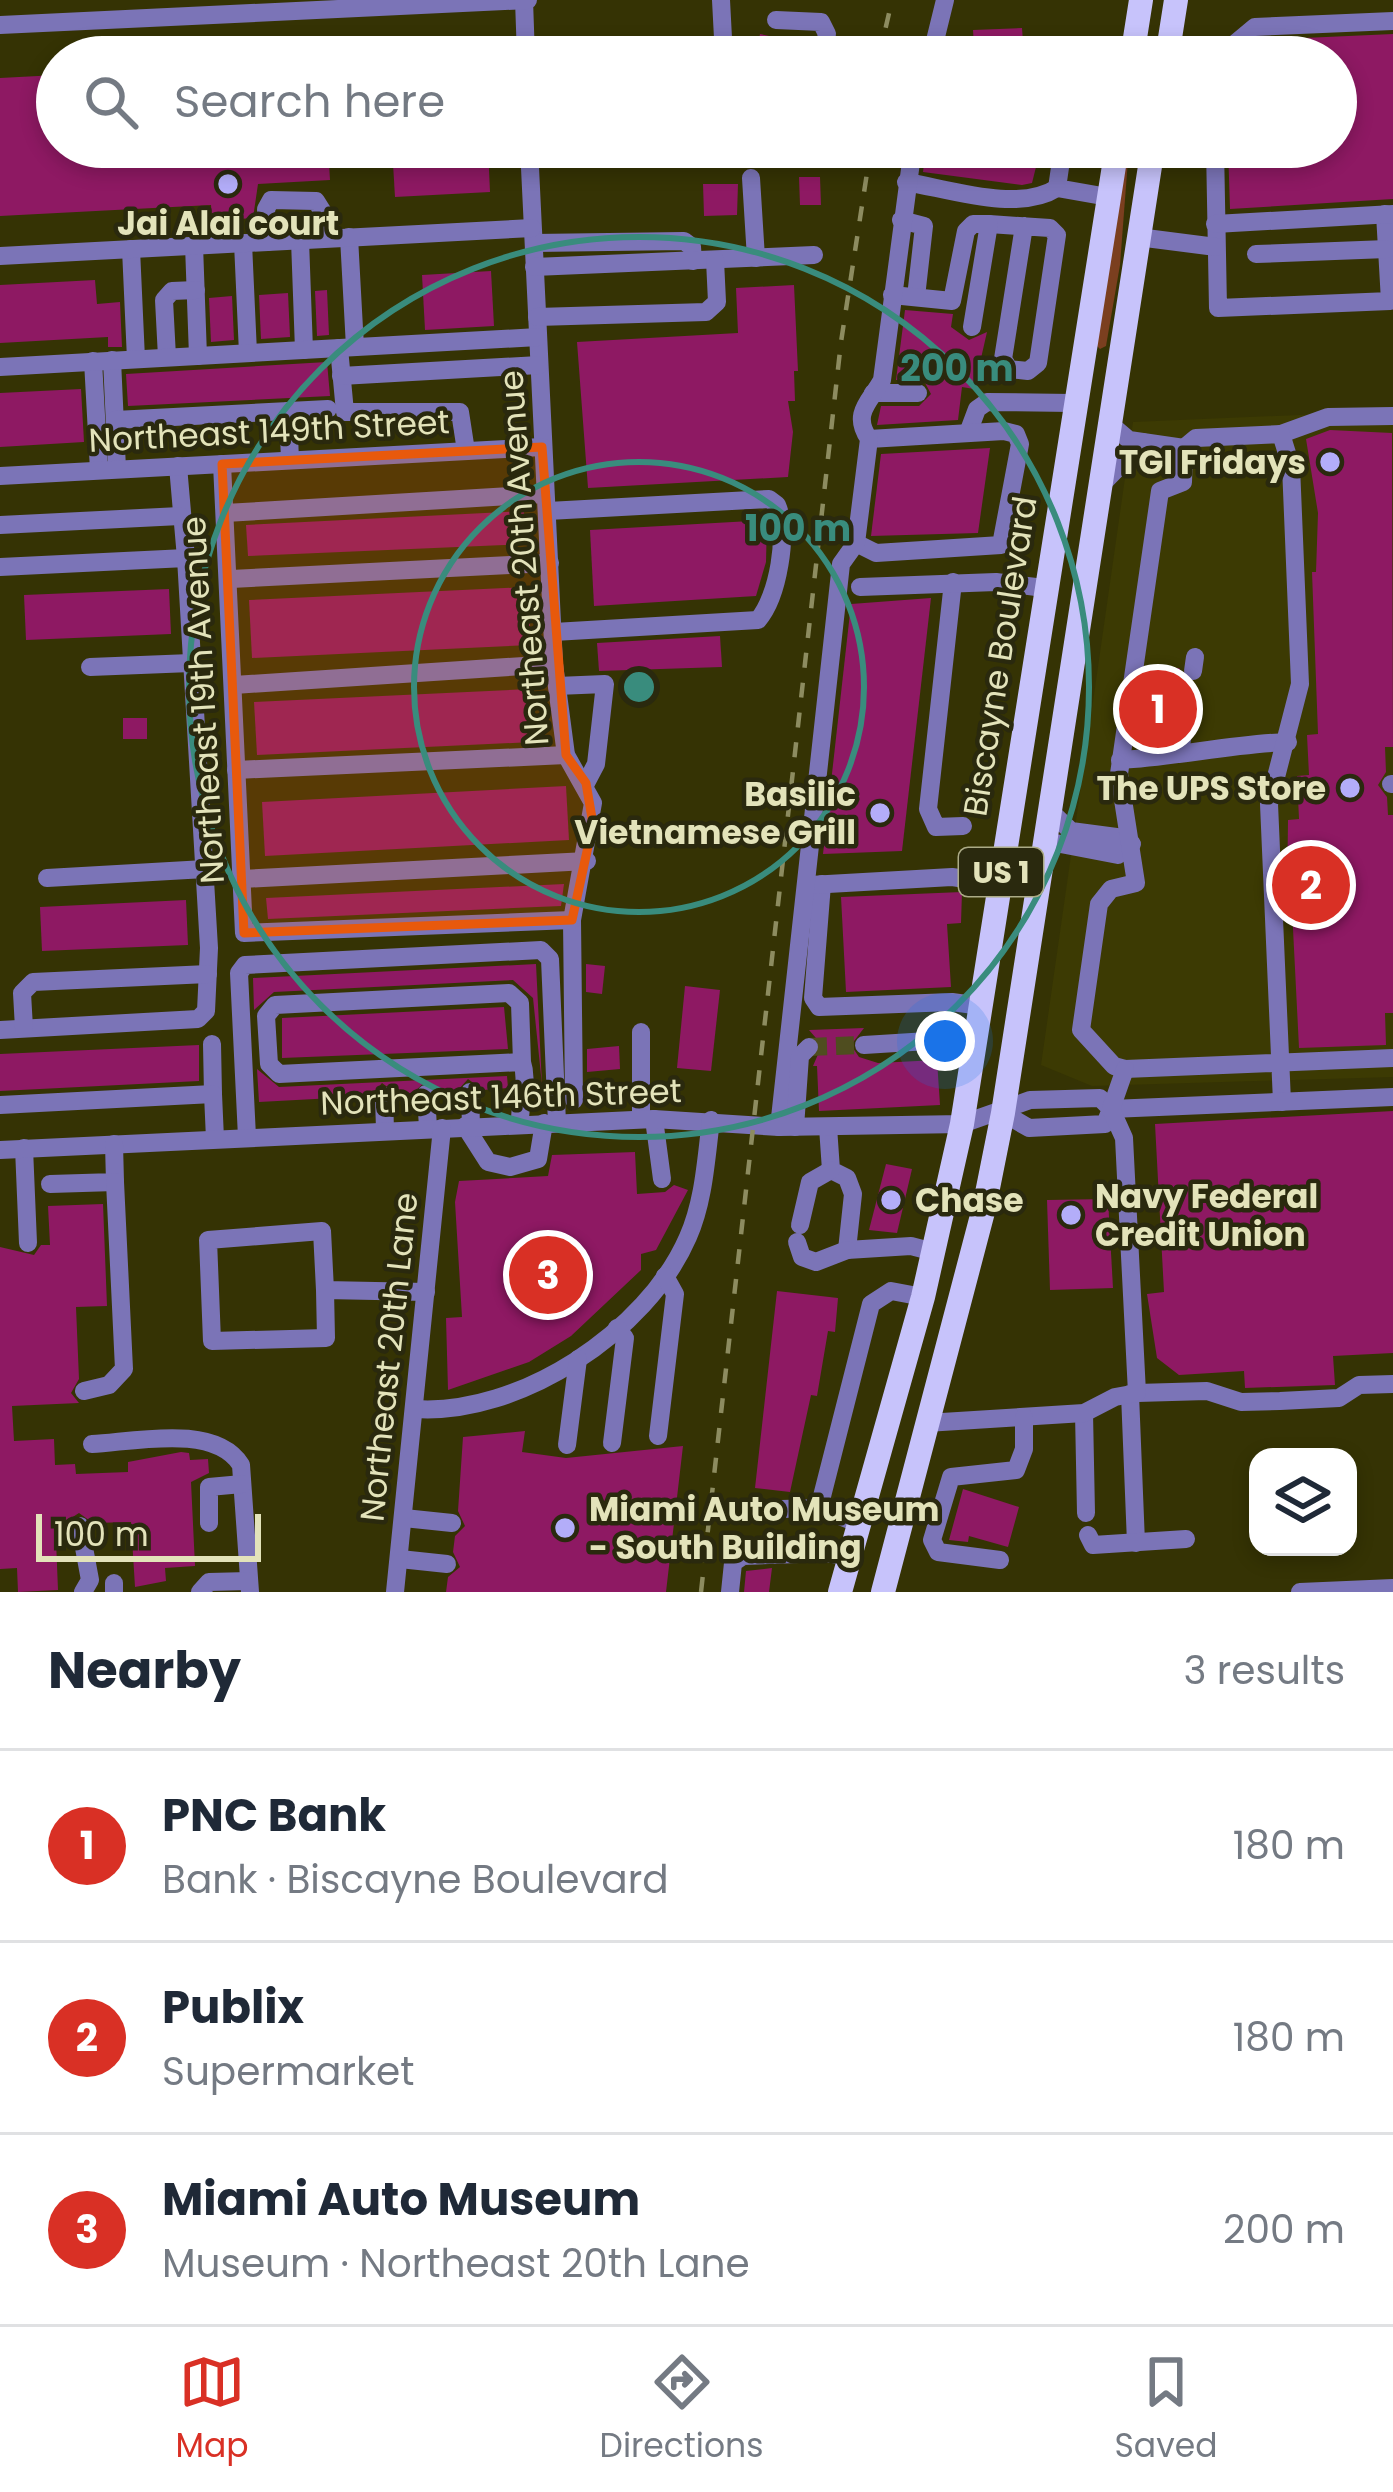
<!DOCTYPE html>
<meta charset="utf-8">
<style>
:root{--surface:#fff;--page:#f6f6f7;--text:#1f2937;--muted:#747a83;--line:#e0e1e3;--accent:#d93025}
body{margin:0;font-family:Poppins,sans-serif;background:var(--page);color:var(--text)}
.controls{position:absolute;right:36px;bottom:36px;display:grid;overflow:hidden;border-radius:24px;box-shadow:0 6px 18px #0003}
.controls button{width:108px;height:108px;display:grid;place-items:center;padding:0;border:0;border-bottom:3px solid var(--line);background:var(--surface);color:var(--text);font:60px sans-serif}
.scale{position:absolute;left:36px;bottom:30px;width:225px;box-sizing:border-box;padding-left:12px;border:6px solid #e3e3ba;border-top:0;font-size:33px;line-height:42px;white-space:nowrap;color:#e3e3ba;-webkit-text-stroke:9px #2a290e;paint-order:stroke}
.you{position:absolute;left:945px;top:1041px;width:42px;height:42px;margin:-30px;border:9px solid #fff;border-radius:50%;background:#1a73e8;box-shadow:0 0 0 18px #1a73e833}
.badge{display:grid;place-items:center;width:78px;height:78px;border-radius:50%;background:var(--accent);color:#fff;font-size:39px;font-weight:700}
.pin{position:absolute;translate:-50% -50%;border:6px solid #fff;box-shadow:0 3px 12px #0006}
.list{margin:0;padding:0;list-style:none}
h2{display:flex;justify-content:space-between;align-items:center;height:156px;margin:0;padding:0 48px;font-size:51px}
h2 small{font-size:39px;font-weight:400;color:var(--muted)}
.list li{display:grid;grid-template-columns:78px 1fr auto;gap:36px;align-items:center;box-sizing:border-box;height:192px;padding:0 48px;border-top:3px solid var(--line)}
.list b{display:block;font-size:45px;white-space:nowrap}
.list p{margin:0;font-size:39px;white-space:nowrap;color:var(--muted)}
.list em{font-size:39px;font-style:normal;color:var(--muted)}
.icon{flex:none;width:66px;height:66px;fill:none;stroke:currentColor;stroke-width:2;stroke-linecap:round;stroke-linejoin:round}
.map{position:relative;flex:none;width:1393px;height:1592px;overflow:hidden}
.search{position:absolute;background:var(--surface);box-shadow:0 6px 18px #0003;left:36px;right:36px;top:36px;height:132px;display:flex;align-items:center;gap:30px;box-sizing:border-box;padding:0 42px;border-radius:66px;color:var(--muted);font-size:45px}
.sheet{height:732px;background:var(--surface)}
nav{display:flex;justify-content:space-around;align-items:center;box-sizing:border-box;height:168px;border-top:3px solid var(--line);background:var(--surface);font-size:33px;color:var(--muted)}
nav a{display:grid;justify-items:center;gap:6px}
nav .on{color:var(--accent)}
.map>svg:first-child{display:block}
.built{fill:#3c3a03}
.green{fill:#7b3f1f}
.building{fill:#8e1963}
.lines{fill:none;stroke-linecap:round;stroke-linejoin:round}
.minor-tunnel{stroke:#4f4d1f;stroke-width:18;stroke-dasharray:18 9;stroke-linecap:butt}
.minor{stroke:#7b74b7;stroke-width:18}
.major{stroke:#c7c3fb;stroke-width:24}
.rail{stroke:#8d8c60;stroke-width:4.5;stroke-dasharray:15 15;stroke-linecap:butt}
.marked{fill:#e8590c;fill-opacity:0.2;stroke:#e8590c;stroke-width:9;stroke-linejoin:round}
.ring{fill:none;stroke:#398c7d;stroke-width:6}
.poi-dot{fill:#b3adf9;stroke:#2a290e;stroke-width:4.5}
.labels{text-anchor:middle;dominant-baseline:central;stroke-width:9;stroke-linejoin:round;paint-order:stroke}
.shield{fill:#2a290e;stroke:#acab86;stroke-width:3}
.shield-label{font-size:30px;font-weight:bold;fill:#e3e3ba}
.poi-label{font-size:33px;font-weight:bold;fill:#e3e3ba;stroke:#2a290e;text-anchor:end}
.street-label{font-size:33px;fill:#e3e3ba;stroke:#2a290e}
.centre{fill:#398c7d;stroke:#2a290e;stroke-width:6}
.ring-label{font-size:36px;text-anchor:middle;font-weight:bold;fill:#398c7d;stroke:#2a290e;stroke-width:9;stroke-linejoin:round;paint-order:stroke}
</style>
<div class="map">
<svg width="1393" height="1592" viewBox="0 0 1393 1592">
<rect width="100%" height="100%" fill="#353304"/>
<polygon class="built" points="1393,411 1393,1077 1092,1086 1041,1065 1133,422"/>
<polygon class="green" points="1129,147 1120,265 1106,346 1100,349 1095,344"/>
<g class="building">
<polygon points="1022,28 1024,56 996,57 995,45 974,46 973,30"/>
<polygon points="760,34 802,43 799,57 756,57"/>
<polygon points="1393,34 1393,199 1230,209 1228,147 1336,147 1336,57 1240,57 1260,40"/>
<polygon points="497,42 498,57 413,57 412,47"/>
<polygon points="57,75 57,147 328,147 330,180 258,184 253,218 212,221 211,205 0,216 0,78"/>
<polygon points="392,147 488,147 490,192 395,197"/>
<polygon points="926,147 1041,147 1032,183 1022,185 923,172"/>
<polygon points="799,177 820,177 821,205 800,205"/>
<polygon points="703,184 738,184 737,215 704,216"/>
<polygon points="491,271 494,326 425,330 422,275"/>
<polygon points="95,280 97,304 120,302 122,347 108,347 108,337 0,343 0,285"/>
<polygon points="794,285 798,371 794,371 795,401 788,401 793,432 788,477 588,488 577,342 738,333 736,288"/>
<polygon points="327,290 329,335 317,336 315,291"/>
<polygon points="288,293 290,337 261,339 259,295"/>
<polygon points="232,296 234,340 211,342 209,298"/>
<polygon points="905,310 953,314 951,327 969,340 987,332 974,389 962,387 958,420 877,425 881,406 919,406 931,394 924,381 896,380"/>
<polygon points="327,362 330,396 128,406 126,374"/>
<polygon points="81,389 84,442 0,447 0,393"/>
<polygon points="1330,430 1392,433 1393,747 1385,747 1386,772 1378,785 1387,797 1388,815 1393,815 1393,1013 1385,1013 1386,1045 1299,1048 1292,909 1287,900 1288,820 1299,819 1297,776 1309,775 1307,735 1318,734 1312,572 1316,572 1318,513 1306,439"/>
<polygon points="990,448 978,533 871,536 881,454"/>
<polygon points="524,511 525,544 248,556 246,525"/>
<polygon points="767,520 766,562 756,596 594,606 590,530"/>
<polygon points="528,587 531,645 252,658 249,600"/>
<polygon points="169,589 171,634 26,640 24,595"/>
<polygon points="931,598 902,851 823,854 851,604"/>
<polygon points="720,636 722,667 599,671 597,643"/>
<polygon points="1179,668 1187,683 1176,693 1168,742 1137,745 1146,683 1161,671"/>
<polygon points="529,689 532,742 257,755 254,702"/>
<rect x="123" y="718" width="24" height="21"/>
<polygon points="566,786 569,840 265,856 262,802"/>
<polygon points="564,884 561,906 268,919 266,898"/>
<polygon points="962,892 961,923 947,924 951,987 846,992 841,897"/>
<polygon points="186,900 188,945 42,951 40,907"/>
<polygon points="536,964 542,1085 533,998 513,980 274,992 254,1010 253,978"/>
<polygon points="586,964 605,966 602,994 586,992"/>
<polygon points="685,986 720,990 711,1071 677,1068"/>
<polygon points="504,1007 508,1049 282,1058 282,1018"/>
<polygon points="864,1028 851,1045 859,1057 878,1063 937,1060 940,1105 819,1111 817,1066 813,1066 822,1045 809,1030"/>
<polygon points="199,1045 199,1081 0,1091 0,1054"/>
<polygon points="619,1046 620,1069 587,1072 587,1049"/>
<polygon points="257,1069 279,1087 507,1076 508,1088 483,1090 468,1079 457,1091 439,1092 426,1081 413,1093 397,1094 382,1083 371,1096 259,1102"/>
<polygon points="1393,1111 1393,1353 1333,1356 1335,1385 1245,1388 1244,1371 1179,1375 1157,1358 1147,1294 1164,1292 1155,1124"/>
<polygon points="635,1152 637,1194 665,1192 674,1185 688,1190 656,1250 641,1254 641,1270 571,1336 529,1362 448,1390 446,1318 462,1317 455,1202 459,1181 548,1176 552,1155"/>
<polygon points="886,1164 912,1169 897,1233 869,1230"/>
<polygon points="1108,1199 1113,1288 1050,1290 1047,1200"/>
<polygon points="103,1204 107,1306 76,1307 79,1379 71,1393 79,1403 12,1406 14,1441 54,1439 55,1465 75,1464 76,1474 128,1472 128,1462 181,1452 189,1453 190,1460 208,1459 209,1473 191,1482 195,1566 165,1568 166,1581 135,1587 131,1522 93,1523 79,1513 68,1520 69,1540 56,1540 58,1590 18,1592 17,1568 0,1569 0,1247 34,1255 41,1245 50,1245 48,1206"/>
<polygon points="777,1291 838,1298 835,1332 828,1331 817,1396 811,1395 790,1492 755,1488"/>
<polygon points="525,1431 522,1452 566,1458 683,1446 666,1592 446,1592 448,1577 460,1567 453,1552 455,1536 465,1526 458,1511 463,1437"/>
<polygon points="963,1489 1019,1507 1008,1547 969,1536 968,1542 949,1540"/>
<polygon points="772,1568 769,1592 744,1592 746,1571"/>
</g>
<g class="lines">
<polyline class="minor-tunnel" points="809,1047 864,1045"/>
<g class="minor">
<polyline points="524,0 526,57"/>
<polyline points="721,0 724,57"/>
<polyline points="776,20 821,22 827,34 822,57"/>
<polyline points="0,25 528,0"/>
<polyline points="931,57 945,0"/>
<polyline points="1219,57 1255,27 1393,21"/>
<polyline points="529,147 554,664 566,755 593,803 572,920 574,1100"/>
<polyline points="1063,147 1057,188 1108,197"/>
<polyline points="1215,147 1218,308 1390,301 1385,214"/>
<polyline points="751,178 756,258"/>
<path d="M906,182C949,189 1018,213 1057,188"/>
<polyline points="901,220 924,226 917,288"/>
<polyline points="989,224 1050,228 1057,235 1038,363 1028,371 1009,369 1003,359 1024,226"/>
<polyline points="1215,224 1393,214"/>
<polyline points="349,237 355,347"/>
<polyline points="1138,237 1216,247"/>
<polyline points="300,240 304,350"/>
<polyline points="268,242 266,209 271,200 316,201 326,217 327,238"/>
<polyline points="243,243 248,353"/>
<polyline points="534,243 684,241 692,247 693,261"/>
<polyline points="194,245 198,356"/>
<polyline points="131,249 136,359"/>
<polyline points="1256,254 1387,249"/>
<polyline points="0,256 532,228"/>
<polyline points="534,267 814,255"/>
<polyline points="892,295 952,301 966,231 973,224 989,224 972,327"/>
<polyline points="537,317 706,312 717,302 715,260"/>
<polyline points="339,348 345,412 460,412 466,451"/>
<polyline points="167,357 164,300 172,291 196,290"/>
<polyline points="112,360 117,469"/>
<polyline points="93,361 99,470"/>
<polyline points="0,367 538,337"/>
<polyline points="341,376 539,365"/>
<polyline points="873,393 918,393"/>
<polyline points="288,411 290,460"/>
<polyline points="115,420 328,409"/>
<polyline points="1109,423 1129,440 1184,448"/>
<polyline points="968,433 977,409 987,402 1072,403"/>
<polyline points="1281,434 1328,417 1393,416"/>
<polyline points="222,464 244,933 572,920"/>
<polyline points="178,466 186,558"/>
<polyline points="0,476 542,447"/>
<polyline points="1105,481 1143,442"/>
<path d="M548,511L769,499L777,505C789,533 778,597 758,620L554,632"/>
<polyline points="225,513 544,494"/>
<polyline points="0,525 180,516"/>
<polyline points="856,543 876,553 1001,545 1020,444 1016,434 1004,431 869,439"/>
<polyline points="0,567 186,558 209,948 206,1011 198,1019 0,1030"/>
<polyline points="231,579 550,563"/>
<polyline points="953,582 928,809 936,827 963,826"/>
<polyline points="860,587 996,582 1044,588"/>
<polyline points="90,667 191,663"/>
<polyline points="1193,671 1195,657"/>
<polyline points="234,685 554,664"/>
<polyline points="557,686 605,684 596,764 586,783"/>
<polyline points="1180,752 1189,696"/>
<path d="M1120,760C1177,757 1230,744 1288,742"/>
<polyline points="236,770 566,755"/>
<polyline points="1391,784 1393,784"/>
<polyline points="1045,841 1118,855 1132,844 1124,838 1071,831 1049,810"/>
<polyline points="47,878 205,869"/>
<polyline points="242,879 587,861"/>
<polyline points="822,884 813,998 819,1007 952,1002 981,1006"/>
<polyline points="810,885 952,877 1000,884"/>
<polyline points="24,1028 22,993 33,982 208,974"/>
<polyline points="641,1032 641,1119"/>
<polyline points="212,1044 213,1094"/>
<polyline points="864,1045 976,1038"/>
<polyline points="470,1092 471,1126"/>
<polyline points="426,1094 428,1128"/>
<polyline points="384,1096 385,1130"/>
<polyline points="1282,1102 1269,804 1300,684 1291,466 1281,434 1196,438 1184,448 1183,482 1160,491 1119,774 1136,883 1111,889 1099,904 1081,1030 1114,1066 1125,1069 1393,1058"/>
<polyline points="0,1105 213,1094 215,1139"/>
<polyline points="1111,1109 1393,1097"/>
<polyline points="654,1119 662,1179"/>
<path d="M520,1124C519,1102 529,1083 522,1062L279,1074L269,1064L266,1016L275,1005L509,993L520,1003L522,1062"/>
<polyline points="465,1126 488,1162 510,1167 538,1159 544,1123"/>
<path d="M779,1127L841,564L856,543L869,439C851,413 871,401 882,380L913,147"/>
<polyline points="795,1127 800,1056 809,1047"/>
<polyline points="828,1127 831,1170 847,1178 853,1194 847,1250 911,1246 934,1252"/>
<polyline points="247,1137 239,973 245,965 541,950 550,959 557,1123"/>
<polyline points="24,1148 28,1243"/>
<polyline points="0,1150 654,1119 779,1127 962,1124 1030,1100 1100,1098 1111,1109 1105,1124 1029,1128 1003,1113"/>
<polyline points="50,1184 115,1182 114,1144"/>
<polyline points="800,1225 810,1182 831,1170"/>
<polyline points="797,1242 802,1257 816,1262 847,1250"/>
<polyline points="325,1290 326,1338 212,1341 208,1240 322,1231 325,1290 426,1292"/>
<polyline points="84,1391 109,1385 124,1369 115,1182"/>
<polyline points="1137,1393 1207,1391 1241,1402 1280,1401 1339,1398 1359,1385 1393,1384"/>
<polyline points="1130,1394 1136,1543"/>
<path d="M415,1409C519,1416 647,1332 688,1237C704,1201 706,1159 711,1120"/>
<polyline points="1084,1413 1086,1513"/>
<polyline points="926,1423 1084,1413 1115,1397 1137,1393 1124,1138 1111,1109 1125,1069"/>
<polyline points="658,1436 675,1294 665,1276"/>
<polyline points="612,1443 625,1338 617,1328"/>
<path d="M92,1444C133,1442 215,1423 241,1465L250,1592"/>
<polyline points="567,1445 578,1359"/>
<polyline points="819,1508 871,1304 891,1291 923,1297"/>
<polyline points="748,1510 819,1508 860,1524"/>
<polyline points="404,1518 452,1523"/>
<polyline points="209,1523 209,1487 242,1484"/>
<polyline points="80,1526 90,1580 83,1592"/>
<polyline points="1088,1535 1093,1545 1186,1539"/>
<polyline points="400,1559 447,1564"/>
<polyline points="1000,1560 938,1552 932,1540 951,1477 1016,1470 1024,1449 1024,1417"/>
<polyline points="114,1583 114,1592"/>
<polyline points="200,1592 209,1582 249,1581"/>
<polyline points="395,1592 442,1128"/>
<polyline points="730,1592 733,1563 743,1556 828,1553 850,1558"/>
<polyline points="1300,1592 1393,1588"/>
</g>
<g class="major">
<polyline points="1132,57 1141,0"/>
<polyline points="1167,57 1176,0"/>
<polyline points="840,1592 923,1297 962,1124 1117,147"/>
<polyline points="883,1592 984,1208 1003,1113 1153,147"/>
</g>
<g class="rail">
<polyline points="879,57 892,0"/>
<polyline points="701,1592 841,342 871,147"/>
</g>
</g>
<path class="marked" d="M542,447L566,755L586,783L593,824L572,920L244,933L222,464Z"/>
<g class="ring">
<circle cx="639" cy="687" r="225"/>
<circle cx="639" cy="687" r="450"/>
</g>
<g class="poi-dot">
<circle cx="228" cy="184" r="12"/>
<circle cx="1330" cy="462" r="12"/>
<circle cx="1350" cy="788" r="12"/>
<circle cx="880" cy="813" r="12"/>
<circle cx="891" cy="1200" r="12"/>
<circle cx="1071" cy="1215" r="12"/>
<circle cx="565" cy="1528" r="12"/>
</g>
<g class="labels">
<rect class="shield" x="959" y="848" width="84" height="48" rx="9"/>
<g class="shield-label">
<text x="1001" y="872">US 1</text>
</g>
<g class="poi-label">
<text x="228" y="223" text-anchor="middle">Jai Alai court</text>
<text x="1306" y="462">TGI Fridays</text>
<text x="1326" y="788">The UPS Store</text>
<text x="856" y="794">Basilic<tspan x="856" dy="38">Vietnamese Grill</tspan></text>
<text x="1095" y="1196" text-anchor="start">Navy Federal<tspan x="1095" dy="38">Credit Union</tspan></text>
<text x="915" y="1200" text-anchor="start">Chase</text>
<text x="589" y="1509" text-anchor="start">Miami Auto Museum<tspan x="589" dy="38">- South Building</tspan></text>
</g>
<g class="street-label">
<text transform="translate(269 431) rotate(-3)">Northeast 149th Street</text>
<text transform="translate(524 558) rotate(-94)">Northeast 20th Avenue</text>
<text transform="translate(1000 656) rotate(-81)">Biscayne Boulevard</text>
<text transform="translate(203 700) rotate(-93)">Northeast 19th Avenue</text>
<text transform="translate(501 1097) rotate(-2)">Northeast 146th Street</text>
<text transform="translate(389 1357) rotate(-84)">Northeast 20th Lane</text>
</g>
</g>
<circle cx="639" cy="687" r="18" class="centre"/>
<g class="ring-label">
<text x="957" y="381">200 m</text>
<text x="798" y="541">100 m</text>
</g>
</svg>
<div class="controls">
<button><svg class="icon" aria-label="layers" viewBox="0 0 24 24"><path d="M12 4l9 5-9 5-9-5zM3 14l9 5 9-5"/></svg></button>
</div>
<div class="scale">100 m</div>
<div class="you"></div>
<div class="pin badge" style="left:1158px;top:709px">1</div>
<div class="pin badge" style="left:1311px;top:885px">2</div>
<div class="pin badge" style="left:548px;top:1275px">3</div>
<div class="search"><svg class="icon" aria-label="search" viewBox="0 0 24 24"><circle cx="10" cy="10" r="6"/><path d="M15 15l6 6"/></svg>Search here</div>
</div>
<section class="sheet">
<h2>Nearby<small>3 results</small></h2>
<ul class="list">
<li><span class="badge">1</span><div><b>PNC Bank</b><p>Bank · Biscayne Boulevard</p></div><em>180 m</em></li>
<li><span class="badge">2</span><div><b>Publix</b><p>Supermarket</p></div><em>180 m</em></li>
<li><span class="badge">3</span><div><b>Miami Auto Museum</b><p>Museum · Northeast 20th Lane</p></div><em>200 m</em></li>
</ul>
</section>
<nav>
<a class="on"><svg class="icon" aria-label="map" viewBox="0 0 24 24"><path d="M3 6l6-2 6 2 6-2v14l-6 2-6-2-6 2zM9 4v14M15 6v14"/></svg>Map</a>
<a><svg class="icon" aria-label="directions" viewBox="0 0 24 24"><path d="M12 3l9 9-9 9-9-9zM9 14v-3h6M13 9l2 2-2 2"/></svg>Directions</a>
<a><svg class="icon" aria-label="saved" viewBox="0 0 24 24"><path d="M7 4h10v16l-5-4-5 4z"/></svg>Saved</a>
</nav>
